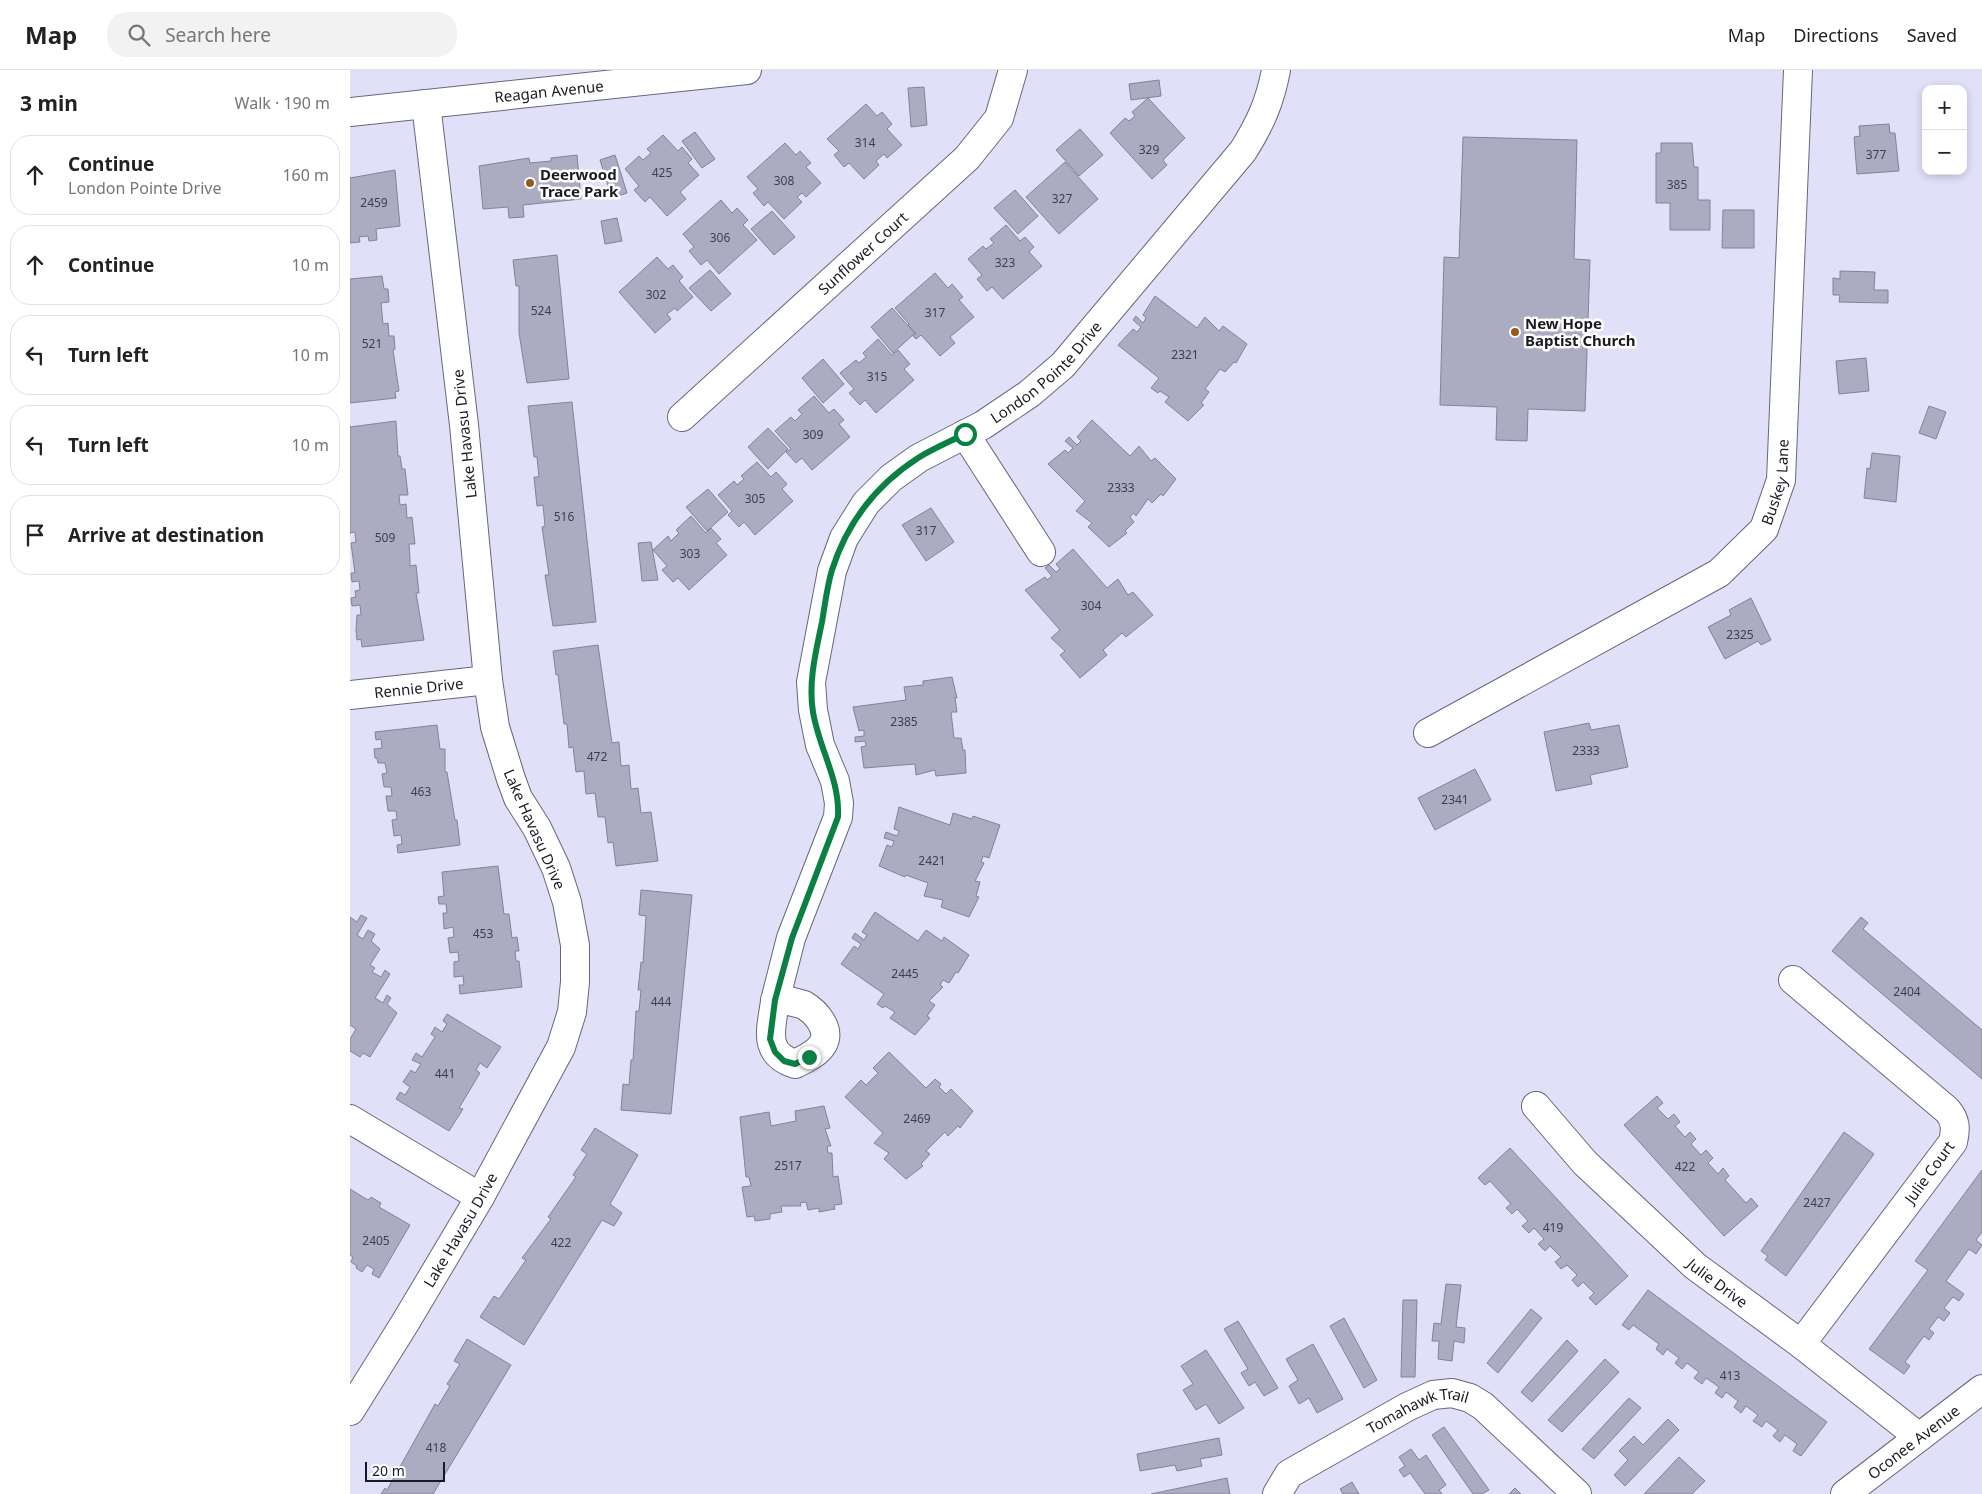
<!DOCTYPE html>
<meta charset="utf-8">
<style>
:root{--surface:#fff;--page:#f2f2f2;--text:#222;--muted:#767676;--line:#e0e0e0}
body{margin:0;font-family:"Noto Sans",sans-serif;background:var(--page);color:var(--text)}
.controls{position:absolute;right:15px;top:15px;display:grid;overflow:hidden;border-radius:10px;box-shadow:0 2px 8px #0003}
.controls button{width:45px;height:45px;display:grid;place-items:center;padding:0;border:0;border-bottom:1px solid var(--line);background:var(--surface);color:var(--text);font:25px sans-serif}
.scale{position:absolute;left:15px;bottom:12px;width:80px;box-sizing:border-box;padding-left:5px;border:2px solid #1a1a22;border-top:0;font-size:14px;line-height:18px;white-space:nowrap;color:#1a1a22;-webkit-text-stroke:4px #fff;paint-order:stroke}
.stop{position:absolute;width:15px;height:15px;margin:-11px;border:4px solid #0b8043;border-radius:50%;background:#fff}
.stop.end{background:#0b8043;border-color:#fff;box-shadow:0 1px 5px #0008}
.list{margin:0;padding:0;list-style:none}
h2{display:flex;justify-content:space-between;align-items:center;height:65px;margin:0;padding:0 20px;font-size:21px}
h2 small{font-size:16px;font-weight:400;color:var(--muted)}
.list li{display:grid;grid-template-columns:32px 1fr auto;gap:15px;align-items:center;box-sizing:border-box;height:80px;margin:0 10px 10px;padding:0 10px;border:1px solid var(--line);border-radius:20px}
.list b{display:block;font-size:19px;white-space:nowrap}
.list p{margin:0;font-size:16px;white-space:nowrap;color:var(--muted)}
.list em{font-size:16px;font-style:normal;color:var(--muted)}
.icon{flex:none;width:28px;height:28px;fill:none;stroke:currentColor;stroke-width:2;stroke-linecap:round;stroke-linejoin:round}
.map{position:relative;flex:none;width:1632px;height:1424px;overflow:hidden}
header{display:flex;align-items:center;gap:30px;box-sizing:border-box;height:70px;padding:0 25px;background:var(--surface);border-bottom:1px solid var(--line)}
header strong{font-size:24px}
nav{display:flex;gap:28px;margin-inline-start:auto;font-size:18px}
.search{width:350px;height:45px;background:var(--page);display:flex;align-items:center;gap:12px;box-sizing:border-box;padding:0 18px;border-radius:20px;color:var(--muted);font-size:19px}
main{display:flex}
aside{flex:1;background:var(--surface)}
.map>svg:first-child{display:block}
.building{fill:#abacc2;stroke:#828298}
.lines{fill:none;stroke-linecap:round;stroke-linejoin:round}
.minor-casing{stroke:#66677b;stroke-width:30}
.minor{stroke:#fff;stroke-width:28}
.route{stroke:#0b8043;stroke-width:6}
.poi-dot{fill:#945c17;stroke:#fff;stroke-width:2}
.labels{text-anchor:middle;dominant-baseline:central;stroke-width:5;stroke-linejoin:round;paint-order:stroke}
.number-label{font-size:12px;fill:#3e3e4a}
.street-label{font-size:15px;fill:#1a1a22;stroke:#fff}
.poi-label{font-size:15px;font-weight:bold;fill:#1a1a22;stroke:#fff;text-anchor:start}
</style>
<header>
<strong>Map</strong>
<div class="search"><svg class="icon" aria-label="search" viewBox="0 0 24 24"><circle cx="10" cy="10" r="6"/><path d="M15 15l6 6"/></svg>Search here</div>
<nav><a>Map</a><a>Directions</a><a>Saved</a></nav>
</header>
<main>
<aside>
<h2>3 min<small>Walk · 190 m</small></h2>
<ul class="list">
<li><svg class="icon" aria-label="ahead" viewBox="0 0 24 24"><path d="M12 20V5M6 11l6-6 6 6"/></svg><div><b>Continue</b><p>London Pointe Drive</p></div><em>160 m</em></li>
<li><svg class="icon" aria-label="ahead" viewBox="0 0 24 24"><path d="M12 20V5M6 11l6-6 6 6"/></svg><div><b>Continue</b></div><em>10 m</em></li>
<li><svg class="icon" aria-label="left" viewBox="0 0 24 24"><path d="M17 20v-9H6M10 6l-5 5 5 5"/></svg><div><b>Turn left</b></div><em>10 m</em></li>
<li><svg class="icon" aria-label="left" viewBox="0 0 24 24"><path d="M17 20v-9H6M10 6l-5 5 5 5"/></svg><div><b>Turn left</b></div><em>10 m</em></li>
<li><svg class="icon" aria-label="arrive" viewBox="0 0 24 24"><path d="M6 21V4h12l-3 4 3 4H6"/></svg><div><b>Arrive at destination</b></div></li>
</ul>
</aside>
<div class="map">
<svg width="1632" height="1424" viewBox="0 0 1632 1424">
<rect width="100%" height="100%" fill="#e0e1f9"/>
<g class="building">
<polygon points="809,10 811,26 781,30 779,14"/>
<polygon points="574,17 577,55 561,57 558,18"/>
<polygon points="798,28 835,68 813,90 817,95 802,109 760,63 775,48 779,51 785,46 782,42"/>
<polygon points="516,34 527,46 532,42 542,54 537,59 552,75 537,88 534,84 526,91 529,95 514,109 499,93 494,97 484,85 489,81 477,69"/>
<polygon points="1539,54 1540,63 1545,63 1549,101 1507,104 1504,67 1510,66 1509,56"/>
<polygon points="730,59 753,85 729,106 706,80"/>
<polygon points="345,62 365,89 352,98 332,71"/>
<polygon points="313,65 328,81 332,77 342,89 338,93 349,105 330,122 336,129 317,146 300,127 295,132 284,120 289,116 275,99 289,86 293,90 301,83 297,79"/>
<polygon points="1113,67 1227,70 1224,189 1240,190 1235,341 1178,339 1177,371 1146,370 1147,337 1090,335 1094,187 1109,188"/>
<polygon points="435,73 446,85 450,81 461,93 456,97 471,113 456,127 452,123 447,127 452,132 434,149 418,132 414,136 403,123 408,119 397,107"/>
<polygon points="1311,73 1342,73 1344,97 1348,97 1348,130 1360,130 1360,160 1320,160 1320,133 1306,133 1306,83 1311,83"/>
<polygon points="227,85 231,129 173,135 174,147 159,148 158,137 133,139 129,96 179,88 180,93 201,91 201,88"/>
<polygon points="265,85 277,123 262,128 250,90"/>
<polygon points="715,92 748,129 709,164 676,127"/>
<polygon points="45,100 50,156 26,159 27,170 19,171 18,166 9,167 10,172 0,173 0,108"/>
<polygon points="665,120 688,146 668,164 644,138"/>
<polygon points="371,130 382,143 387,138 398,150 393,155 407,170 369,204 357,190 351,195 339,181 344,177 333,164"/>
<polygon points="1373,140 1404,140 1404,178 1372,178"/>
<polygon points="422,141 445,167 424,185 401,159"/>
<polygon points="267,148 272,171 255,174 251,151"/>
<polygon points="656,155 670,171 675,167 684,177 679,182 692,196 653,229 642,217 637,221 627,209 632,205 618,189 633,176 636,179 644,173 640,169"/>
<polygon points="207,185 219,309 177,313 169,263 169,216 166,216 163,190"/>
<polygon points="307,187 318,199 323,195 333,207 329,211 343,227 327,241 325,238 317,244 321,249 305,263 269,222"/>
<polygon points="360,200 381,224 361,241 339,218"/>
<polygon points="1490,201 1525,202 1524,220 1538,220 1538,233 1489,232 1490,225 1483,225 1483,208 1490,209"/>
<polygon points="585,203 598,218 602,214 613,227 609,230 624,247 600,267 605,273 590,286 571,265 566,269 563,266 566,264 558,255 559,254 545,238"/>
<polygon points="32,206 34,219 38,219 39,232 31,233 33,254 38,253 39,266 44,266 45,279 43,280 49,321 45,322 46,328 0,333 0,209"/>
<polygon points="805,226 847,258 855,247 869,261 873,256 897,274 886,293 884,292 875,302 870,299 855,319 859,322 851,333 854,335 838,351 815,332 819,327 810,321 808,323 801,318 809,308 768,275 783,259 787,262 791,257 783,250 786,246 793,253 796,248 793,245"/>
<polygon points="542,238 565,263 543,283 521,257"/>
<polygon points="528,269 542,285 548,280 560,294 554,299 564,310 526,343 515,330 510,335 499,323 504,319 490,303 506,290 509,293 516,287 513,283"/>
<polygon points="1516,288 1519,321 1489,324 1486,291"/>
<polygon points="473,289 494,314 473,333 452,308"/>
<polygon points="464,326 479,343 484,339 494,350 489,354 500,367 462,400 452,388 446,393 436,382 441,379 425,361 441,347 445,351 452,344 448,340"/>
<polygon points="222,332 246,552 203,556 195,505 199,505 192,457 195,456 193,435 187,436 184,407 189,407 187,387 184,387 178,336"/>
<polygon points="1579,336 1596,342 1586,369 1569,363"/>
<polygon points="742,350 780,386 789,376 801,391 805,388 826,409 813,426 811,424 802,433 798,429 786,446 783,443 780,447 784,452 775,461 777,463 759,477 738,457 742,453 726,441 735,431 698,394 715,380 718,383 723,378 715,371 719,367 727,375 731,371 727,367"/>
<polygon points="46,351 48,386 50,386 52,399 55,399 58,425 49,425 50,435 56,434 57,448 62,447 65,474 59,474 60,489 60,496 66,495 69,523 66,523 74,570 12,577 11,569 7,570 6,560 7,545 11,545 10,535 2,536 1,528 6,527 5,521 10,520 9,511 2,512 1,503 5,503 1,473 6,472 5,462 0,463 0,357"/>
<polygon points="418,358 438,379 418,399 398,377"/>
<polygon points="1522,383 1550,386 1546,432 1514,428 1517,398 1520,399"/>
<polygon points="407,392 421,407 426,402 437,414 432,419 443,431 405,465 394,452 389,457 378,445 382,441 368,425 384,411 387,415 394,409 391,406"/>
<polygon points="358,419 378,442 357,461 336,437"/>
<polygon points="581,438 604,472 576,491 552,455"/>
<polygon points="341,446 356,463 361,458 371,469 366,473 377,485 339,520 328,508 323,512 312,500 317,496 303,480 318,466 321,471 329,463 326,460"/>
<polygon points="301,472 308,510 292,511 288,473"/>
<polygon points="723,479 757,518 768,509 778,525 783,522 803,545 776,567 772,563 753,580 757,585 730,608 710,585 715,581 701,568 710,560 675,520 695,507 697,510 702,506 695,498 699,495 706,502 710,499 706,494"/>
<polygon points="1401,528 1421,570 1411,575 1408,571 1375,589 1358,557 1381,545 1379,540"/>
<polygon points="248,575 262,673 269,672 271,696 279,695 281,719 288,718 291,743 301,742 308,791 266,796 263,772 258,773 255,747 248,747 245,723 236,724 234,701 226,702 223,677 219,678 217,654 214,654 208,604 206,605 203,581"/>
<polygon points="602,607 607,628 605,628 607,642 601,642 604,668 611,668 613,680 615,680 616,703 586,706 585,700 566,705 565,694 514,698 511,677 516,676 515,671 505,672 505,667 514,666 514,660 509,661 503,637 556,630 554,617 573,615 573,611"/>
<polygon points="1239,653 1241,660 1269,655 1278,697 1240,705 1242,714 1206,721 1194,662"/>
<polygon points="87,655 90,679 95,679 95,702 97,702 105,750 107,750 110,775 48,783 47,775 52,774 51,765 44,766 42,750 47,749 46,741 38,741 36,726 42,726 41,717 34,717 32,704 37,703 35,693 28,693 27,688 25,688 24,679 32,678 31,669 26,670 25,662"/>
<polygon points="1125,699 1141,730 1085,760 1068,728"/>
<polygon points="549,737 600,755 603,743 622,749 623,746 650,755 639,788 633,786 631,792 634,793 625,811 630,812 626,826 629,827 619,847 591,837 593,830 574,826 578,813 556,805 555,807 529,796 537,775 542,777 544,771 534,768 536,762 547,766 549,761 544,759"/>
<polygon points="148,796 154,844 159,844 162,868 167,867 169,881 165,881 166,891 169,891 172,917 110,924 109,915 114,915 113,906 104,907 104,892 109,891 108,882 100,883 98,868 104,867 103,857 94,859 93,843 97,843 96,834 89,834 88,827 94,826 92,802"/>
<polygon points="291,820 342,825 321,1044 271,1040 273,1014 279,1015 281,990 283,990 286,941 289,941 291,920 288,920 291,892 293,893 296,846 289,845"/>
<polygon points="525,842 568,871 576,860 592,871 594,867 619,885 608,903 606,902 599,913 593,910 590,915 593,917 579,931 585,935 577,946 580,948 565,965 540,948 545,942 535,936 533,938 527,934 534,924 491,894 504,876 508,879 511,874 502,868 505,863 514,870 517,865 512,862"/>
<polygon points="11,845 17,848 7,865 13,869 18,860 25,864 21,871 30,879 20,895 25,898 22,902 31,907 35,900 40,904 25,928 33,933 37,925 41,928 37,934 47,943 20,987 13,983 10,987 0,981 0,969 6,959 0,955 0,847 7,852"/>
<polygon points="1511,847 1518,853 1513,859 1632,960 1632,1009 1482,881"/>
<polygon points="97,944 151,977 137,998 130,993 126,1000 130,1003 109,1038 113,1039 99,1061 46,1029 50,1022 55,1025 60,1017 53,1012 61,1000 65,1003 71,994 62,990 66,983 72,987 85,967 81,964 85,957 92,962 97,954 93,951"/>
<polygon points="539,982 576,1018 585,1009 591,1014 589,1017 596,1024 601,1019 623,1041 610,1058 608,1056 598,1066 595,1062 576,1081 580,1084 571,1094 573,1096 556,1109 534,1089 539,1083 524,1073 533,1063 495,1027 511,1010 516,1015 528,1003 523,998"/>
<polygon points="1307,1026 1313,1033 1307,1038 1318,1049 1324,1044 1330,1052 1325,1056 1335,1067 1340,1062 1346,1069 1341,1074 1351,1085 1356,1080 1363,1088 1358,1093 1368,1104 1373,1098 1379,1106 1375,1110 1396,1133 1401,1128 1408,1136 1374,1166 1274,1055"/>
<polygon points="474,1036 480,1058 475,1059 481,1076 477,1076 478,1083 482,1083 483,1107 488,1106 492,1134 484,1135 485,1139 469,1142 469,1138 458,1140 456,1132 450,1133 451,1136 431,1136 432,1142 420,1144 420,1149 405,1151 404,1146 397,1147 392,1117 401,1116 399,1107 396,1107 390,1047 419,1042 421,1056 446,1051 445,1041"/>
<polygon points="245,1058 288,1085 260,1134 272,1143 264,1156 252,1150 174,1275 130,1247 144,1226 149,1229 176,1190 172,1188 201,1149 198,1147 226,1107 223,1105 237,1084 231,1080"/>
<polygon points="1494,1062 1524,1084 1436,1206 1415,1190 1418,1186 1411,1181"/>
<polygon points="1160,1078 1278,1206 1246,1235 1239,1228 1244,1223 1233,1212 1228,1217 1222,1210 1227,1205 1217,1195 1211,1199 1205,1192 1211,1187 1200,1176 1195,1181 1188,1174 1194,1169 1184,1158 1179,1163 1172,1156 1178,1151 1167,1139 1162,1144 1156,1138 1161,1134 1140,1111 1135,1115 1128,1108"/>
<polygon points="1632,1100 1632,1162 1626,1170 1632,1175 1626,1184 1619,1179 1596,1211 1614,1224 1609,1231 1603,1227 1594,1238 1600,1243 1594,1251 1588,1247 1579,1259 1584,1263 1579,1270 1574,1266 1555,1292 1560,1296 1554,1304 1519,1279 1578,1200 1565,1191"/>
<polygon points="0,1119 18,1130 21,1127 31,1133 29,1137 60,1155 29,1208 22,1204 24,1199 17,1195 12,1202 6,1198 7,1196 1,1192 3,1187 0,1185"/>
<polygon points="1096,1214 1111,1215 1106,1257 1115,1258 1114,1273 1104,1271 1102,1291 1088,1289 1089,1271 1082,1271 1084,1253 1091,1254"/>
<polygon points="1298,1220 1477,1352 1451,1386 1443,1381 1447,1374 1435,1365 1430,1372 1423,1366 1428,1360 1416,1351 1412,1357 1403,1351 1408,1345 1396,1336 1391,1343 1384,1337 1388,1331 1376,1322 1372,1328 1365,1323 1369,1317 1356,1308 1352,1314 1344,1308 1349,1302 1337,1293 1332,1299 1325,1293 1329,1288 1317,1279 1313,1285 1306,1279 1309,1274 1283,1255 1279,1260 1272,1255"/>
<polygon points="1053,1230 1067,1230 1065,1307 1051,1307"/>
<polygon points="1181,1239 1192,1248 1148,1303 1137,1293"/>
<polygon points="994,1248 1027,1310 1014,1318 980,1256"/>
<polygon points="888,1251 928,1318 914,1326 905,1312 899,1316 891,1303 898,1299 874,1259"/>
<polygon points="117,1269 161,1295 83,1424 31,1424 35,1418 37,1420 85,1334 88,1336 100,1316 97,1314 110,1294 104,1291"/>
<polygon points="1217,1270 1228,1281 1182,1332 1171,1322"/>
<polygon points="963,1274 993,1329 967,1343 959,1328 949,1334 939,1316 948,1310 936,1289"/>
<polygon points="856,1280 894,1338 869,1354 856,1334 846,1340 833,1320 843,1314 831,1296"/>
<polygon points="1255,1289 1269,1302 1212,1362 1198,1350"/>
<polygon points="1279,1328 1291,1338 1244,1389 1232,1379"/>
<polygon points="1318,1349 1329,1360 1275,1416 1264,1405 1278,1390 1269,1381 1284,1366 1293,1375"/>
<polygon points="1094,1357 1139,1420 1132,1424 1123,1424 1082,1365"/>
<polygon points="869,1368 872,1385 850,1389 852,1396 827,1401 825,1395 790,1401 787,1384"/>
<polygon points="1061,1379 1069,1390 1076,1385 1096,1415 1089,1420 1092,1424 1075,1424 1060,1403 1054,1407 1049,1400 1055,1396 1049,1387"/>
<polygon points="1329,1387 1355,1411 1342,1424 1294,1424"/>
<polygon points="877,1408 880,1424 801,1424"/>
<polygon points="1002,1412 1009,1424 993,1424 990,1419"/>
<polygon points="1165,1418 1171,1424 1159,1424"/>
</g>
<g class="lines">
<g class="minor-casing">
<g id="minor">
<path id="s1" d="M0,42L397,0"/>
<path id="s2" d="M332,347L617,88L649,48L663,0"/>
<polyline points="615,364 691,482"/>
<path id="s3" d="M0,625L138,610"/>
<path id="s4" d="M1078,663L1369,503L1414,459L1431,410L1448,0"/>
<path d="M1443,910L1597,1040C1606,1050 1606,1059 1603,1072L1451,1274"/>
<path d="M435,930C442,932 449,933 454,935C466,942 481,959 473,974C467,984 455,989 445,994C411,983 422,957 425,931Z"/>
<path id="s5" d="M425,931L441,868L488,747L489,733L485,711L470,675L463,640L461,612L482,501L494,468L516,433L541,408L569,388L633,355L679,324L713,295L893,81C910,54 920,32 926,0"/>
<path id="s6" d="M1186,1036L1235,1093L1345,1196L1451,1274L1569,1367"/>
<polyline points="0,1049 130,1127"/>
<path id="s7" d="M0,1341L55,1253L130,1127L211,977L222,942L225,912V875L217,832L206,798L187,758L168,728L161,709L145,657L138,610L114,355L76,34"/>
<path id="s8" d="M927,1424L939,1404L953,1396L1057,1337L1083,1325L1102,1323L1120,1328L1133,1336L1227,1424"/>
<path id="s9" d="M1495,1424L1632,1319"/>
</g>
</g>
<use href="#minor" class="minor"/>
</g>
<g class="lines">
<path class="route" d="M459,987L445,994L434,991L425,982L420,969L425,930L442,868L488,747C490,709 469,679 463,642C458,612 466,581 472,552C475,535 477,516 482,500C497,453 526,415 568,388C582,379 599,372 615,364"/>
</g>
<g class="poi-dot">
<circle cx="180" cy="113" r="5"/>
<circle cx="1165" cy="262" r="5"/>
</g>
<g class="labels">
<g class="number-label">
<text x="515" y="72">314</text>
<text x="799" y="79">329</text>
<text x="1526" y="84">377</text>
<text x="312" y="102">425</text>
<text x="434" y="110">308</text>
<text x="1327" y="114">385</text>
<text x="712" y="128">327</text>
<text x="24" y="132">2459</text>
<text x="370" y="167">306</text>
<text x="655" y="192">323</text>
<text x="306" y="224">302</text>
<text x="191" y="240">524</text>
<text x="585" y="242">317</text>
<text x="22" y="273">521</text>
<text x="835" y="284">2321</text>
<text x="527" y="306">315</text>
<text x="463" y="364">309</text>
<text x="771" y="417">2333</text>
<text x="405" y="428">305</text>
<text x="214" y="446">516</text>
<text x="576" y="460">317</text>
<text x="35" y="467">509</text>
<text x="340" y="483">303</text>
<text x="741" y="535">304</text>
<text x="1390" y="564">2325</text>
<text x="554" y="651">2385</text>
<text x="1236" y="680">2333</text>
<text x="247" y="686">472</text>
<text x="71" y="721">463</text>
<text x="1105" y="729">2341</text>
<text x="582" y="790">2421</text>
<text x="133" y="863">453</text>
<text x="555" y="903">2445</text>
<text x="1557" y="921">2404</text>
<text x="311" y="931">444</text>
<text x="95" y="1003">441</text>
<text x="567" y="1048">2469</text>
<text x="438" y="1095">2517</text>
<text x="1335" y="1096">422</text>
<text x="1467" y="1132">2427</text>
<text x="1203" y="1157">419</text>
<text x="26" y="1170">2405</text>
<text x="211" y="1172">422</text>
<text x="1380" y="1305">413</text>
<text x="86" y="1377">418</text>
</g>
<g class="street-label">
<text stroke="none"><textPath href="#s1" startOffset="200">Reagan Avenue</textPath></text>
<text stroke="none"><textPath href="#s2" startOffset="244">Sunflower Court</textPath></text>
<text stroke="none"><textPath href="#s5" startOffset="748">London Pointe Drive</textPath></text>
<text transform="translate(114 364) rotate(-96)">Lake Havasu Drive</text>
<text stroke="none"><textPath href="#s4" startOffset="444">Buskey Lane</textPath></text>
<text stroke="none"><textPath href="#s3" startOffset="69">Rennie Drive</textPath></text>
<text transform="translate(185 759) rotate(66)">Lake Havasu Drive</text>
<text transform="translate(1579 1102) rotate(-54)">Julie Court</text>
<text stroke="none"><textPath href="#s7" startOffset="212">Lake Havasu Drive</textPath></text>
<text stroke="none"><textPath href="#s6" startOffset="254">Julie Drive</textPath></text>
<text stroke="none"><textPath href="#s8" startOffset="169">Tomahawk Trail</textPath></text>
<text stroke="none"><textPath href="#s9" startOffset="86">Oconee Avenue</textPath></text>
</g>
<g class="poi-label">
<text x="190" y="104">Deerwood<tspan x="190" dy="17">Trace Park</tspan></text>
<text x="1175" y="253">New Hope<tspan x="1175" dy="17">Baptist Church</tspan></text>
</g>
</g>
</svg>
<div class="controls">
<button>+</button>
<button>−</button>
</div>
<div class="scale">20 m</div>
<div class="stop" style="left:615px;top:364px"></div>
<div class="stop end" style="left:459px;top:987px"></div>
</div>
</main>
